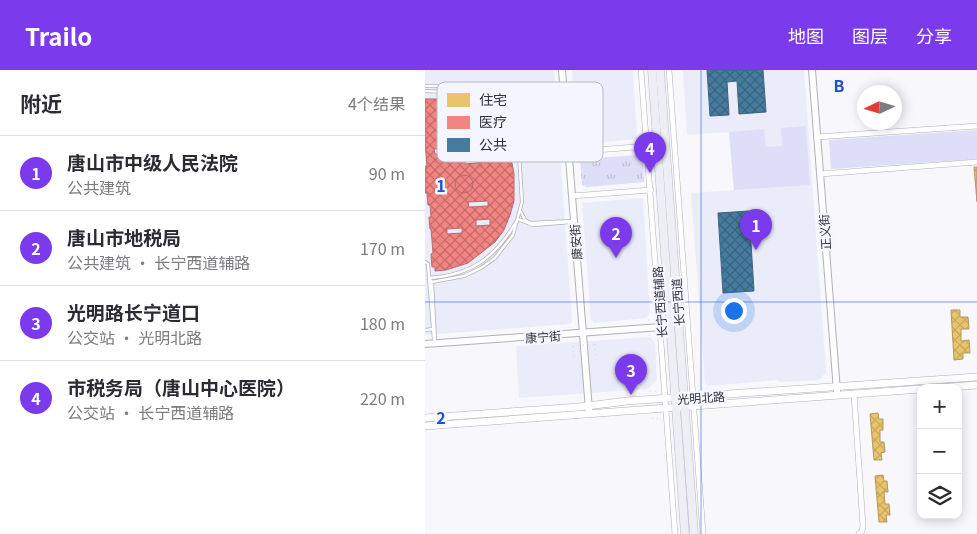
<!DOCTYPE html>
<html lang="zh">
<meta charset="utf-8">
<style>
:root{--surface:#fff;--page:#f2f2f3;--text:#2b2b33;--muted:#7c7c81;--line:#e1e1e2;--accent:#7c3aed}
body{margin:0;font-family:Georgia,"Noto Sans SC",serif;background:var(--page);color:var(--text)}
.controls{position:absolute;right:15px;bottom:15px;display:grid;overflow:hidden;border-radius:10px;box-shadow:0 2px 12px #0003}
.controls button{width:45px;height:45px;display:grid;place-items:center;padding:0;border:0;border-bottom:1px solid var(--line);background:var(--surface);color:var(--text);font:25px sans-serif}
.compass{position:absolute;left:432px;top:15px;width:45px;height:45px;border-radius:50%;background:var(--surface);box-shadow:0 2px 12px #0003;rotate:266deg}
.you{position:absolute;left:308px;top:240px;width:18px;height:18px;margin:-12px;border:4px solid #fff;border-radius:50%;background:#1a73e8;box-shadow:0 0 0 8px #1a73e833}
.badge{display:grid;place-items:center;width:32px;height:32px;border-radius:50%;background:var(--accent);color:#fff;font-size:16px;font-weight:700}
.pin{position:absolute;translate:-50% -41px;filter:drop-shadow(0 1px 2px #0008)}
.pin::after{content:'';position:absolute;top:26px;width:18px;height:15px;background:inherit;clip-path:polygon(0 0,100% 0,50% 100%)}
.list{margin:0;padding:0;list-style:none}
h2{display:flex;justify-content:space-between;align-items:center;height:65px;margin:0;padding:0 20px;font-size:21px}
h2 small{font-size:16px;font-weight:400;color:var(--muted)}
.list li{display:grid;grid-template-columns:32px 1fr auto;gap:15px;align-items:center;box-sizing:border-box;height:75px;padding:0 20px;border-top:1px solid var(--line)}
.list b{display:block;font-size:19px;white-space:nowrap}
.list p{margin:0;font-size:16px;white-space:nowrap;color:var(--muted)}
.list em{font-size:16px;font-style:normal;color:var(--muted)}
.icon{flex:none;width:28px;height:28px;fill:none;stroke:currentColor;stroke-width:2;stroke-linecap:round;stroke-linejoin:round}
.map{position:relative;flex:none;width:552px;height:464px;overflow:hidden}
header{display:flex;align-items:center;gap:30px;box-sizing:border-box;height:70px;padding:0 25px;background:var(--accent);color:#fff}
header strong{font-size:24px}
nav{display:flex;gap:28px;margin-inline-start:auto;font-size:18px}
main{display:flex}
aside{flex:1;background:var(--surface)}
.map>svg:first-child{display:block}
.built{fill:#ebecf9}
.park{fill:url(#park-tufts)}
.garden{fill:#dedef9}
.homes{fill:url(#homes-cross-hatch);stroke:#b2985c}
.health{fill:url(#health-cross-hatch);stroke:#b86b6c;fill-rule:evenodd}
.public{fill:url(#public-cross-hatch);stroke:#3f647f}
.lines{fill:none;stroke-linecap:round;stroke-linejoin:round}
.service-casing{stroke:#b0b0b7;stroke-width:4}
.minor-casing{stroke:#b0b0b7;stroke-width:6}
.tertiary-casing{stroke:#b0b0b7;stroke-width:8}
.secondary-casing{stroke:#b0b0b7;stroke-width:8}
.primary-casing{stroke:#b9b8c7;stroke-width:9}
.path{stroke:#d8d8db;stroke-width:1;stroke-dasharray:1 4;stroke-linecap:butt}
.service{stroke:#fefeff;stroke-width:2.5}
.minor{stroke:#fefeff;stroke-width:5}
.tertiary{stroke:#fefeff;stroke-width:6}
.secondary{stroke:#fefeff;stroke-width:7}
.primary{stroke:#eeeef5;stroke-width:8}
.path-bridge{stroke:#d8d8db;stroke-width:1;stroke-dasharray:1 4;stroke-linecap:butt}
.grid{fill:none;stroke:#1d4ed8;stroke-width:1;stroke-opacity:0.55}
.labels{text-anchor:middle;dominant-baseline:central;stroke-width:5;stroke-linejoin:round;paint-order:stroke}
.street-label{font-size:12px;fill:#30303a;stroke:#f4f5ff}
.key{fill:#f4f5ff;stroke:#b9bac4;stroke-width:1}
.key-label{font-size:14px;fill:#30303a}
.grid-label{font-size:16px;text-anchor:middle;font-weight:bold;fill:#1d4ed8;stroke:#f4f5ff;stroke-width:5;stroke-linejoin:round;paint-order:stroke}
</style>
<header>
<strong>Trailo</strong>
<nav><a>地图</a><a>图层</a><a>分享</a></nav>
</header>
<main>
<aside>
<h2>附近<small>4个结果</small></h2>
<ul class="list">
<li><span class="badge">1</span><div><b>唐山市中级人民法院</b><p>公共建筑</p></div><em>90 m</em></li>
<li><span class="badge">2</span><div><b>唐山市地税局</b><p>公共建筑 · 长宁西道辅路</p></div><em>170 m</em></li>
<li><span class="badge">3</span><div><b>光明路长宁道口</b><p>公交站 · 光明北路</p></div><em>180 m</em></li>
<li><span class="badge">4</span><div><b>市税务局（唐山中心医院）</b><p>公交站 · 长宁西道辅路</p></div><em>220 m</em></li>
</ul>
</aside>
<div class="map">
<svg width="552" height="464" viewBox="0 0 552 464">
<defs>
<pattern id="park-tufts" width="24" height="20" patternUnits="userSpaceOnUse" patternTransform="scale(1.25)"><rect width="24" height="20" fill="#dedef9"/><path d="M3 7l-1-3M5 7V3M7 7l1-3M15 17l-1-3M17 17v-4M19 17l1-3" fill="none" stroke="#bfbfd6"/></pattern>
<pattern id="homes-cross-hatch" width="8" height="8" patternUnits="userSpaceOnUse" patternTransform="scale(1.25)"><rect width="8" height="8" fill="#e9c46a"/><path d="M0 0l8 8M0 8l8-8" fill="none" stroke="#c8a95d"/></pattern>
<pattern id="health-cross-hatch" width="8" height="8" patternUnits="userSpaceOnUse" patternTransform="scale(1.25)"><rect width="8" height="8" fill="#f28482"/><path d="M0 0l8 8M0 8l8-8" fill="none" stroke="#c46c6b"/></pattern>
<pattern id="public-cross-hatch" width="8" height="8" patternUnits="userSpaceOnUse" patternTransform="scale(1.25)"><rect width="8" height="8" fill="#457b9d"/><path d="M0 0l8 8M0 8l8-8" fill="none" stroke="#3a6581"/></pattern>
</defs>
<rect width="100%" height="100%" fill="#f7f7fc"/>
<g class="built">
<polygon points="0,0 129,0 147,252 144,254 0,265"/>
<polygon points="147,0 208,0 212,69 156,74 151,70"/>
<polygon points="258,0 379,0 401,302 394,310 356,312 352,310 283,316 280,313 266,123 309,120 304,62 262,65"/>
<polygon points="218,128 225,243 221,248 169,253 166,250 157,133"/>
<polygon points="225,267 230,273 232,309 223,319 94,328 91,276"/>
</g>
<polygon class="park" points="215,85 218,88 219,112 162,117 157,115 155,89"/>
<g class="garden">
<polygon points="381,56 385,115 309,120 304,62 339,59 341,77 357,76 356,58"/>
<polygon points="552,60 552,89 406,99 404,70"/>
</g>
<g class="homes">
<polygon points="549,97 552,97 552,132"/>
<polygon points="526,240 535,240 535,247 543,247 544,259 536,259 536,271 544,270 545,283 538,283 538,289 529,290"/>
<polygon points="453,343 454,349 458,349 458,360 455,360 455,372 459,372 460,382 456,383 457,390 449,390 445,344"/>
<polygon points="458,405 459,411 462,411 463,422 459,422 460,434 464,434 465,445 461,445 462,452 454,452 450,406"/>
</g>
<g class="health">
<path d="M0,29H20L31,32L41,36L61,49L72,60L80,74L86,88L89,104V131L85,145L79,160L70,172L43,193L21,200L10,201V197H7L6,184L8,183L6,159H5L4,147H6L5,135H3L2,123H0V96H2L0,72ZM26,78L27,83L10,84L9,79ZM60,87V92L40,94V89ZM63,131V136L44,137L43,132ZM65,149V155L51,156V150ZM37,158V163L22,164V159Z"/>
<circle cx="39" cy="114" r="9"/>
</g>
<g class="public">
<polygon points="282,0 338,0 341,42 314,44 312,11 302,12 304,45 285,46"/>
<polygon points="324,141 329,221 298,223 293,143"/>
</g>
<g class="lines">
<g class="service-casing">
<g id="service">
<polyline points="0,16 18,16 44,23 60,31 81,52 94,83 97,132 88,165 70,188 56,198 39,206 7,212 10,272"/>
<path d="M0,21C36,21 63,34 85,63"/>
<polyline points="88,66 103,58 140,57"/>
<polyline points="92,74 94,64 100,61 140,57"/>
<polyline points="96,142 100,150 106,153 147,151"/>
<polyline points="93,149 108,155 146,152"/>
<polyline points="0,192 3,194 9,270"/>
<path d="M7,212L4,208C46,205 70,188 91,152"/>
<polyline points="0,260 8,259"/>
</g>
</g>
<g class="minor-casing">
<g id="minor">
<polyline points="216,0 250,464"/>
<polyline points="244,0 278,464"/>
<polyline points="392,67 552,56"/>
<polyline points="144,82 223,76"/>
<polyline points="395,104 552,92"/>
<polyline points="147,126 226,120"/>
<polyline points="429,324 438,456 437,461 434,464"/>
</g>
</g>
<g class="tertiary-casing">
<g id="tertiary">
<polyline points="137,0 164,340"/>
<polyline points="387,0 412,321"/>
<polyline points="0,274 236,257"/>
</g>
</g>
<g class="secondary-casing">
<g id="secondary">
<polyline points="512,318 552,315"/>
<polyline points="0,348 154,337 202,331 552,307"/>
<polyline points="0,356 496,319"/>
</g>
</g>
<g class="primary-casing">
<g id="primary">
<polyline points="227,0 260,464"/>
<polyline points="235,0 269,464"/>
</g>
</g>
<g class="path">
<polyline points="223,250 230,249"/>
<polyline points="224,265 231,265"/>
<polyline points="170,274 171,289"/>
<polyline points="148,276 149,291"/>
<polyline points="273,315 276,318 283,318"/>
<polyline points="225,321 230,321 234,320"/>
<polyline points="227,348 236,349"/>
</g>
<use href="#service" class="service"/>
<use href="#minor" class="minor"/>
<use href="#tertiary" class="tertiary"/>
<use href="#secondary" class="secondary"/>
<use href="#primary" class="primary"/>
<polyline class="path-bridge" points="148,276 170,274"/>
</g>
<path class="grid" d="M276,0V464M0,232H552"/>
<g class="labels">
<g class="street-label">
<text transform="translate(399 162) rotate(-94)">正义街</text>
<text transform="translate(150 172) rotate(-94)">康安街</text>
<text transform="translate(234 232) rotate(-94)">长宁西道辅路</text>
<text transform="translate(252 232) rotate(-94)">长宁西道</text>
<text transform="translate(118 266) rotate(-4)">康宁街</text>
<text transform="translate(276 327) rotate(-4)">光明北路</text>
</g>
</g>
<rect x="12" y="12" width="166" height="80" rx="8" class="key"/>
<rect x="22" y="23" width="23" height="14" fill="#e9c46a"/>
<rect x="22" y="46" width="23" height="13" fill="#f28482"/>
<rect x="22" y="68" width="23" height="14" fill="#457b9d"/>
<g class="key-label">
<text x="54" y="35">住宅</text>
<text x="54" y="57">医疗</text>
<text x="54" y="80">公共</text>
</g>
<g class="grid-label">
<text x="414" y="22">B</text>
<text x="16" y="122">1</text>
<text x="16" y="354">2</text>
</g>
</svg>
<div class="controls">
<button>+</button>
<button>−</button>
<button><svg class="icon" aria-label="layers" viewBox="0 0 24 24"><path d="M12 4l9 5-9 5-9-5zM3 14l9 5 9-5"/></svg></button>
</div>
<svg class="compass" viewBox="-18 -18 36 36"><path d="M0-13l5 13h-10z" fill="#e53935"/><path d="M0 13l5-13h-10z" fill="#7c7c81"/></svg>
<div class="you"></div>
<div class="pin badge" style="left:331px;top:180px">1</div>
<div class="pin badge" style="left:191px;top:188px">2</div>
<div class="pin badge" style="left:206px;top:325px">3</div>
<div class="pin badge" style="left:225px;top:103px">4</div>
</div>
</main>
